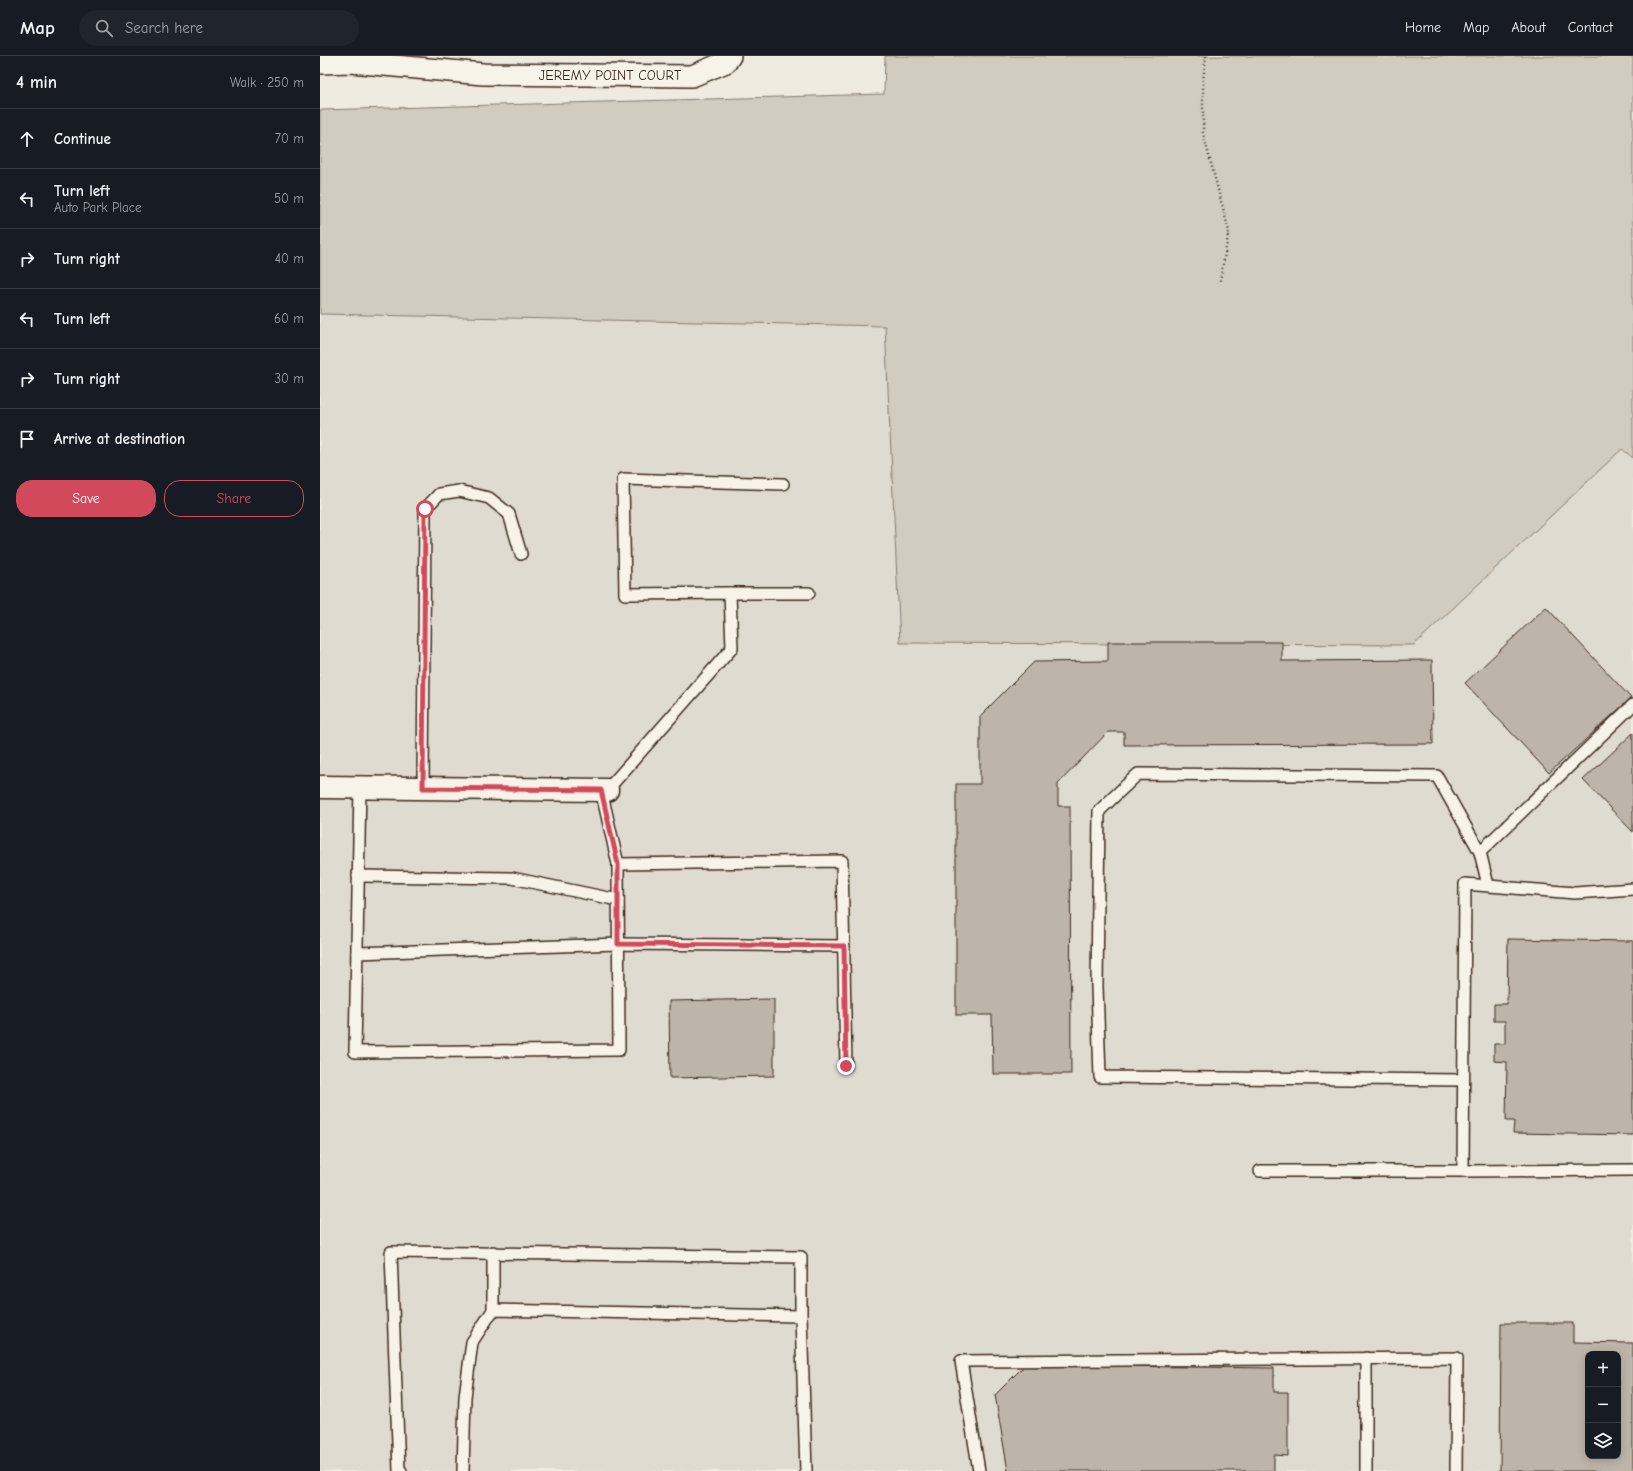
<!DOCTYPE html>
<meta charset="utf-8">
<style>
:root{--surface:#171b24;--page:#20242c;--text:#f1f3f6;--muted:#9ea1a6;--line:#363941;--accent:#d1495b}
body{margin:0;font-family:"Comic Neue",sans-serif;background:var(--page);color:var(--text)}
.controls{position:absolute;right:12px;bottom:12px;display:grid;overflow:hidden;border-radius:8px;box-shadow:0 2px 10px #0003}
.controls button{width:36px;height:36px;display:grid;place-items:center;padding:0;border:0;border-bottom:1px solid var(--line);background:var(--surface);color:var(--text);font:20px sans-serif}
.stop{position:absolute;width:12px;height:12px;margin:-9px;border:3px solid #d1495b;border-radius:50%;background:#fff}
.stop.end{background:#d1495b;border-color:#fff;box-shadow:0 1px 4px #0008}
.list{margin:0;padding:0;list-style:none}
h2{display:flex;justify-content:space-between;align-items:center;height:52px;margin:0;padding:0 16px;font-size:17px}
h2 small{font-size:13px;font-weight:400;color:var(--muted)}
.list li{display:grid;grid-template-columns:26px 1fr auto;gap:12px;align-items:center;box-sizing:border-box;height:60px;padding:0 16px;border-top:1px solid var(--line)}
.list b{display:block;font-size:15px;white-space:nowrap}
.list p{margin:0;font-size:13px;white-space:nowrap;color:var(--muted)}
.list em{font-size:13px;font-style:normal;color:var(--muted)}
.actions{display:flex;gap:8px;padding:12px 16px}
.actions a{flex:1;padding:9px 0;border:1px solid var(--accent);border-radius:16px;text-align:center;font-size:14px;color:var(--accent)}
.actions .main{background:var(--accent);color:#fff}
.icon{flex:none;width:22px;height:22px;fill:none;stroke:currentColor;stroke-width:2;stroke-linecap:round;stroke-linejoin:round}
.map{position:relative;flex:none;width:1313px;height:1415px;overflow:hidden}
header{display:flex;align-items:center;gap:24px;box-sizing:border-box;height:56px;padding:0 20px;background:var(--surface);border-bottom:1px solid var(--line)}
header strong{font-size:19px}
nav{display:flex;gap:22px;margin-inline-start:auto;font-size:14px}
.search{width:280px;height:36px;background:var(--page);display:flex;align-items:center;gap:10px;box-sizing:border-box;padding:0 14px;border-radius:22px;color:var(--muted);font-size:15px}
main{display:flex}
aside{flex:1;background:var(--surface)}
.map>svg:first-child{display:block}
.built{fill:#e0dbd0;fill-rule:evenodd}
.green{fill:#d1cbc0;stroke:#867a6f}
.building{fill:#bdb5aa;stroke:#3b2a1e;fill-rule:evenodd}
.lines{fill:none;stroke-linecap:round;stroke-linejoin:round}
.service-casing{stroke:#3b2a1e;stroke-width:14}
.minor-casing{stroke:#3b2a1e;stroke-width:24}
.tertiary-casing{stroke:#3b2a1e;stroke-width:25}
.path{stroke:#3b2a1e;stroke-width:2.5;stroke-dasharray:1 3;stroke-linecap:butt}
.service{stroke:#f7f3e8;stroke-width:11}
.minor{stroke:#f7f3e8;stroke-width:21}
.tertiary{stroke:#f7f3e8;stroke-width:22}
.route{stroke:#d1495b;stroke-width:5}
.labels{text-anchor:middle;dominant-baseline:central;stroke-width:4;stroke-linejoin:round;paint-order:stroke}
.street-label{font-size:14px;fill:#3b2a1e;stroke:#f7f3e8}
</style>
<header>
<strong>Map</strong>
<div class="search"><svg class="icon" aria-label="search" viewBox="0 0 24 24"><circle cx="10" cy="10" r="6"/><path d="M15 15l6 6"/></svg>Search here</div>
<nav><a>Home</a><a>Map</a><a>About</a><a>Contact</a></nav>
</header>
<main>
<aside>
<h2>4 min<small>Walk · 250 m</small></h2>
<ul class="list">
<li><svg class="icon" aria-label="ahead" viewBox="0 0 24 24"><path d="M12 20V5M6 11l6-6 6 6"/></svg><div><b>Continue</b></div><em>70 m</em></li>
<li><svg class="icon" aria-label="left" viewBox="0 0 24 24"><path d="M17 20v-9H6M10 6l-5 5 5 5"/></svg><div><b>Turn left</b><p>Auto Park Place</p></div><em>50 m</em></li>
<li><svg class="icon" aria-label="right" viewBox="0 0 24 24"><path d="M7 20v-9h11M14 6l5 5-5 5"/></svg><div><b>Turn right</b></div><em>40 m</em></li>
<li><svg class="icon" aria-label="left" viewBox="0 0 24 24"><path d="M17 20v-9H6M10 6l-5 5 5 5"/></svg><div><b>Turn left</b></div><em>60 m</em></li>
<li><svg class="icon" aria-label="right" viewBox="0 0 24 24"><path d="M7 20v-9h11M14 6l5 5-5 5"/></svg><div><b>Turn right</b></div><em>30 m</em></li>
<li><svg class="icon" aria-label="arrive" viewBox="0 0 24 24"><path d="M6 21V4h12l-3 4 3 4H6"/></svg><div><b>Arrive at destination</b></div></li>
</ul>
<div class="actions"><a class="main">Save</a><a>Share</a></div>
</aside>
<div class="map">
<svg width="1313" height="1415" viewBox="0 0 1313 1415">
<rect width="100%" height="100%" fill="#efebe0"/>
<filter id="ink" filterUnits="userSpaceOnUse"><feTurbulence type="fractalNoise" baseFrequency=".025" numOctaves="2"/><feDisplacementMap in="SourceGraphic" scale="8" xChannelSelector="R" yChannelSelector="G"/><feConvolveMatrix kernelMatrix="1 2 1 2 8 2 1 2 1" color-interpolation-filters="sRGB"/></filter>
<g filter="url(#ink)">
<path class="built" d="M0,258L565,270L580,587L1302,393L1313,402V1415H0ZM1268,1298H1298V1400H1268Z"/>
<polygon class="green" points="565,0 1313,0 1313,402 1302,393 1094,589 580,587 565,270 0,258 0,54 564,38"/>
<g class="building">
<polygon points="1226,551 1311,642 1229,717 1145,627"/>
<polygon points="788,586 962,586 962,605 1112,604 1113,688 804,689 804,676 788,676 738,728 738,750 750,750 751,1018 673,1018 672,959 636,959 636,728 660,728 660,660 714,606 788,605"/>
<polygon points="1313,677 1313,776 1263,724"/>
<polygon points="1188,883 1313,885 1313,1079 1193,1077 1194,1065 1186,1065 1187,1006 1174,1005 1174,988 1185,988 1185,965 1174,965 1174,948 1187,948"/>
<polygon points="454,943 454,1020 350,1022 349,945"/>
<path d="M1181,1267H1253V1286L1313,1287V1415H1180ZM1268,1298H1298V1400H1268Z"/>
<polygon points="705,1309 954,1312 954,1336 968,1336 968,1400 954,1399 954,1415 688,1415 675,1339"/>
</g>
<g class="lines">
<g class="service-casing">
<g id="service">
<polyline points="410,537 489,537"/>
<polyline points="40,731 35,996 299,994 298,808 281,734"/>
<polyline points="103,732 105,453 119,438 139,435 169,442 189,458 201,498"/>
<polyline points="287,734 412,592 410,537 305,538 303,423 463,428"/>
<polyline points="1160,796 1313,649"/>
<polyline points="298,808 522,805 526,1010"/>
<polyline points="38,820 192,822 298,844"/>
<polyline points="1313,833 1255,837 1145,828 1143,1115 1313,1114"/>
<polyline points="37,897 298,888 524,890"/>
<polyline points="1143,1024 780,1021 777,930 779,755 818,718 1117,720 1160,796 1168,829"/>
<polyline points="940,1115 1143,1115"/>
<polyline points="173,1254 173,1196"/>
<polyline points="81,1415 79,1415 71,1196 481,1201 481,1260 486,1415"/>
<polyline points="143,1415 145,1341 152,1286 173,1254 481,1260"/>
<polyline points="659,1415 641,1305 1137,1302 1136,1415"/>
<polyline points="1046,1415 1046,1302"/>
</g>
</g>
<g class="minor-casing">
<polyline id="minor" points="0,7 31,6 163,18 372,20 406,6 410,0"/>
</g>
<g class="tertiary-casing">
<polyline id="tertiary" points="0,731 287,734"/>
</g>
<polyline class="path" points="886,0 883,24 883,77 909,175 900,225"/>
<use href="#service" class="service"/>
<use href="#minor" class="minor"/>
<use href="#tertiary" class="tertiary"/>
</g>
</g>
<g class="lines" filter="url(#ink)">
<polyline class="route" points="105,453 103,732 281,734 298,808 298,888 524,890 526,1010"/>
</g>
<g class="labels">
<g class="street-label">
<text x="290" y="19">JEREMY POINT COURT</text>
</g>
</g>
</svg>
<div class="controls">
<button>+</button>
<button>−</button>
<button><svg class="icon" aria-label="layers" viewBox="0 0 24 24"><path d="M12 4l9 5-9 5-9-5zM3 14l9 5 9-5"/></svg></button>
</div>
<div class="stop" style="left:105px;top:453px"></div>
<div class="stop end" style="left:526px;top:1010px"></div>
</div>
</main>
